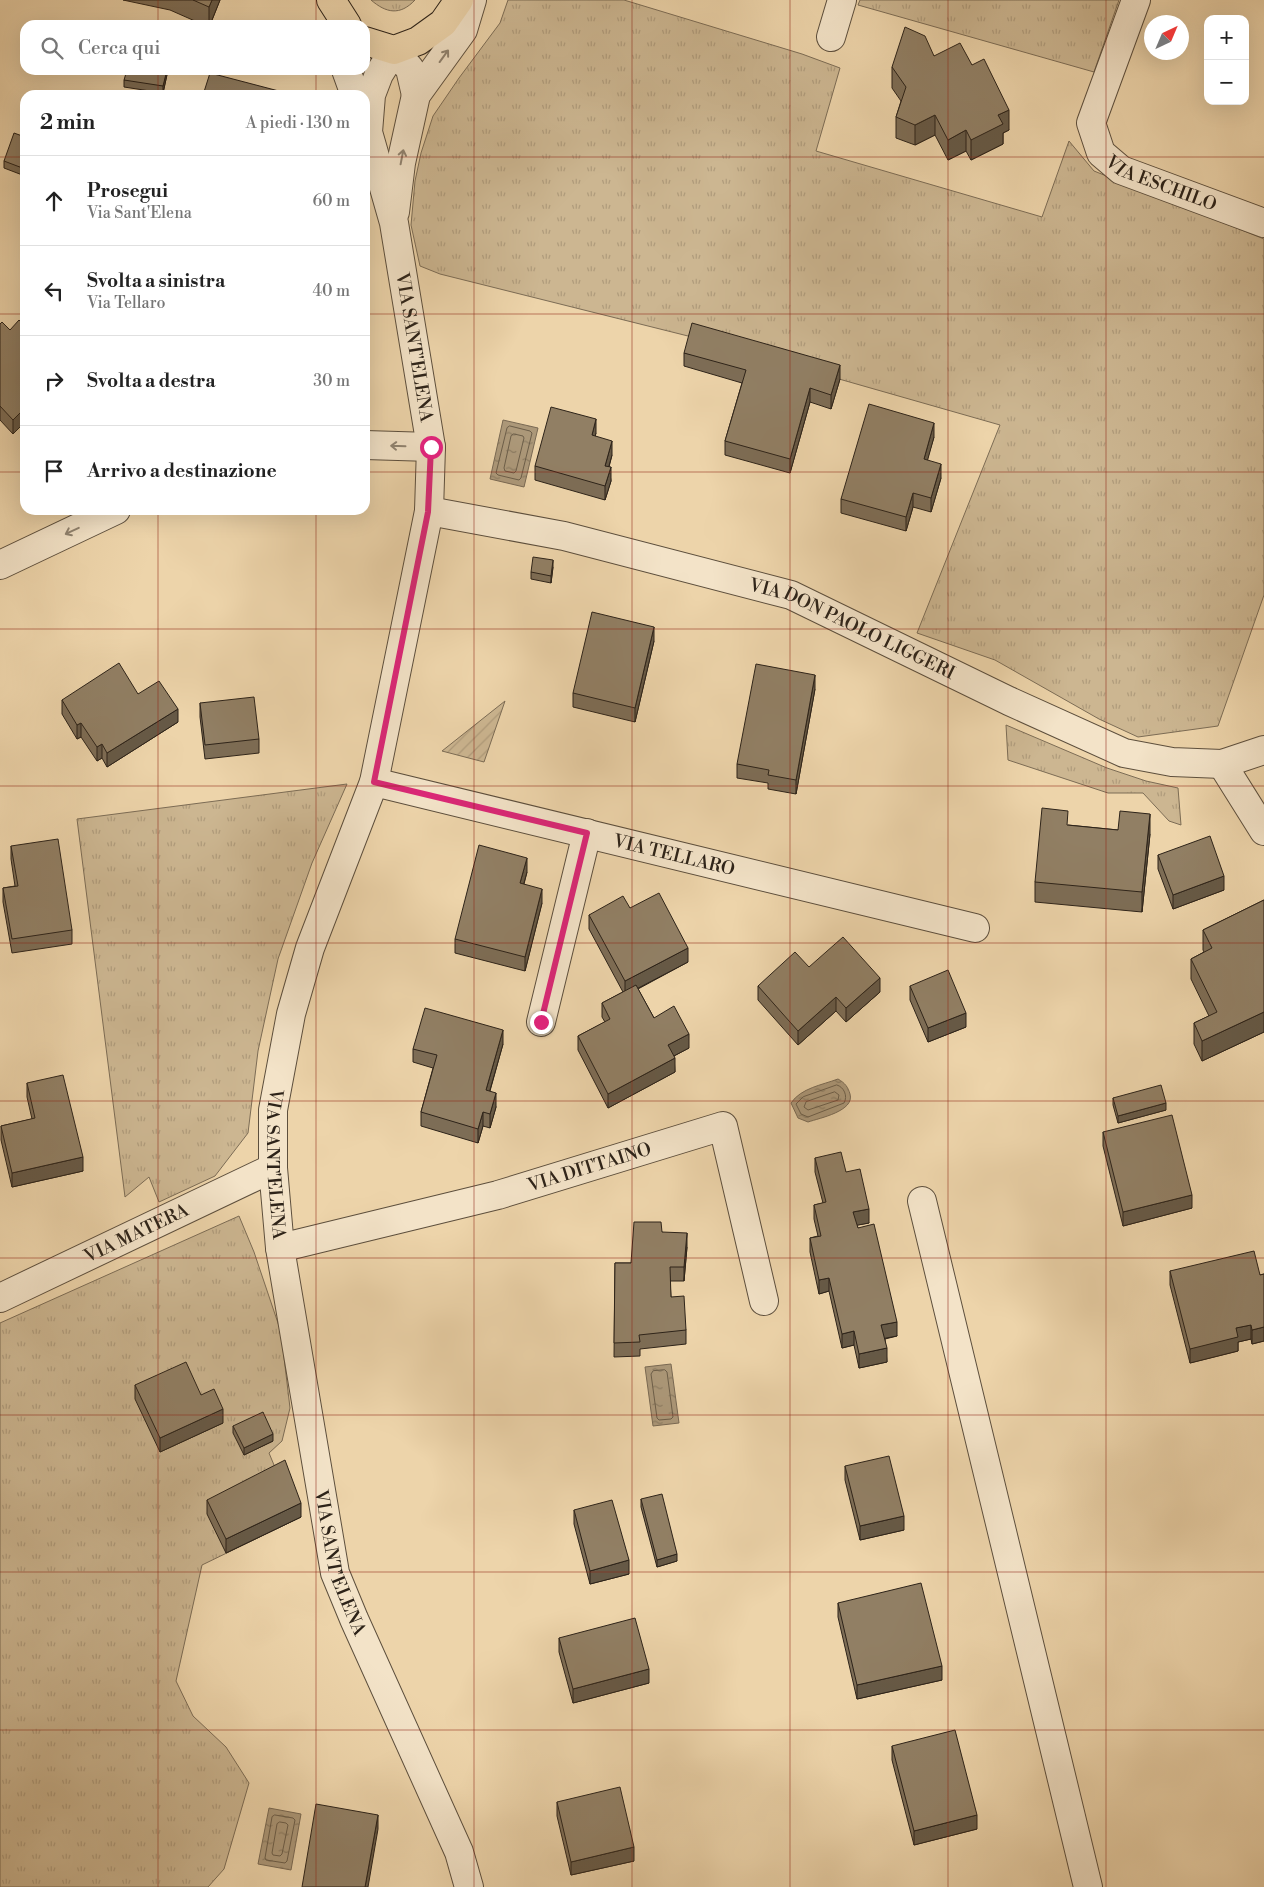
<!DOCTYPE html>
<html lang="it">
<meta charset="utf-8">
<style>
:root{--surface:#fff;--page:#f6f6f6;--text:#222;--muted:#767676;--line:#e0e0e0}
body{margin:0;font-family:"Libre Bodoni",serif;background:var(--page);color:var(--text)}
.controls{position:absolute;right:15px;top:15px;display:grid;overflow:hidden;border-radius:10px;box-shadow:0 5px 20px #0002}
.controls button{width:45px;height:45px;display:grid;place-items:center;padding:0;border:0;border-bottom:1px solid var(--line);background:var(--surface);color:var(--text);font:25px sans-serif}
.compass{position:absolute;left:1144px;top:15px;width:45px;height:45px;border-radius:50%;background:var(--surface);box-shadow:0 5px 20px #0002;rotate:44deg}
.stop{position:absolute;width:15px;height:15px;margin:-11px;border:4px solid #db2777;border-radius:50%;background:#fff}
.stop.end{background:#db2777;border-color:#fff;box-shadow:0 1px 5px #0008}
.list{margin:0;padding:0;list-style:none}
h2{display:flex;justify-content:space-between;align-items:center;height:65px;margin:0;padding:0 20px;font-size:21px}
h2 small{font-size:16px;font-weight:400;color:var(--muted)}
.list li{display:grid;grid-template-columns:32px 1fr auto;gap:15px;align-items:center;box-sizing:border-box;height:90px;padding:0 20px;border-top:1px solid var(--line)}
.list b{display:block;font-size:19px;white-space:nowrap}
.list p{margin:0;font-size:16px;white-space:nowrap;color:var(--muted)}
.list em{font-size:16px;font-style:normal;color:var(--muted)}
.icon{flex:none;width:28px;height:28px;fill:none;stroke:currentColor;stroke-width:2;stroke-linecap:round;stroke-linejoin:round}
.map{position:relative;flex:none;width:1264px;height:1887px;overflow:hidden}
.search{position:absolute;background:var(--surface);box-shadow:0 5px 20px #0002;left:20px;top:20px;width:350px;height:55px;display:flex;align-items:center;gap:12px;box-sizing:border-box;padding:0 18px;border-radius:15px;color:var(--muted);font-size:19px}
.panel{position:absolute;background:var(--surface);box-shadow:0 5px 20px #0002;left:20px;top:90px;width:350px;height:425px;border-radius:15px}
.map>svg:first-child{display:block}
.grass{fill:url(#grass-tufts);stroke:#7c6c55}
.garden{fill:url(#garden-furrows);stroke:#7c6c55}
.water{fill:url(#water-ripples);stroke:#796953}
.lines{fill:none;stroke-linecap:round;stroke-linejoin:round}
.shore{stroke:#6c5e49;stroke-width:1}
.minor-casing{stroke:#5d4f3d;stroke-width:30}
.major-casing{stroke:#2d2319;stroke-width:30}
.minor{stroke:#f3e3c8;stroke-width:28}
.major{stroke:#edd4aa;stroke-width:28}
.wall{fill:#7d6d56;stroke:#2d2319}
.shaded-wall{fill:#665946;stroke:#2d2319}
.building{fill:#917f64;stroke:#2d2319}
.oneway{stroke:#908370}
.route{stroke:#db2777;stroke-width:6}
.grid{fill:none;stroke:#8f2418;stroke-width:1;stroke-opacity:0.55}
.labels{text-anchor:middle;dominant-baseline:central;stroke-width:4.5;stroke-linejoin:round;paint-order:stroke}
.street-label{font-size:18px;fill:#2d2319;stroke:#f3e3c8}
</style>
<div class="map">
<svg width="1264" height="1887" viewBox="0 0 1264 1887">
<defs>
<pattern id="grass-tufts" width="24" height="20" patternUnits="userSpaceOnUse" patternTransform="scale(1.25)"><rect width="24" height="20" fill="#ccb691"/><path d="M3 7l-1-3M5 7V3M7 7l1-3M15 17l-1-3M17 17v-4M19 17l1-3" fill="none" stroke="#b09c7c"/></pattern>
<pattern id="garden-furrows" width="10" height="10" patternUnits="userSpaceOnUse" patternTransform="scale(1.25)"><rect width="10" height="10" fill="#ccb691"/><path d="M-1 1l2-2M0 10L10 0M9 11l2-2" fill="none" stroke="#b09c7c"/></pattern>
<pattern id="water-ripples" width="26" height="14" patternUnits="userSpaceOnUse" patternTransform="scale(1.25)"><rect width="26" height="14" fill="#ac9879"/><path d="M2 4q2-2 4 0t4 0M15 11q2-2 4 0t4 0" fill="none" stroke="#8c7c62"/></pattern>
</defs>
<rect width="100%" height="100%" fill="#edd4aa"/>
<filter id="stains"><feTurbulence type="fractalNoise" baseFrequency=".004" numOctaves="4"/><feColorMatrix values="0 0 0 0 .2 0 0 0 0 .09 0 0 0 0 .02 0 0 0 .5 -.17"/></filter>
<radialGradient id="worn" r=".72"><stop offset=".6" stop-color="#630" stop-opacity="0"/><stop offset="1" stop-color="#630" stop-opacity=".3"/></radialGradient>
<g class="grass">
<path d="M371,0H415C400,16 386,13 371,0Z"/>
<polygon points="508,0 624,0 802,54 840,68 816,151 1042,217 1069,141 1094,171 1264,239 1264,595 1218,726 1138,737 1099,719 995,660 917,633 1000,425 692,337 440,274 420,266 411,225 415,181 421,153 433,116 459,78 500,23"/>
<polygon points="860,0 1119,0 1094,72 858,5"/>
<polygon points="1006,725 1107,768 1146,781 1178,788 1181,825 1169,821 1143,793 1108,793 1008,760"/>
<polygon points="347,784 312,863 278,959 258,1051 248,1133 215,1176 159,1202 149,1177 125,1197 77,819"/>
<polygon points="239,1216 254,1252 281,1332 290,1408 282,1441 269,1453 279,1477 301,1517 202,1565 176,1681 193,1716 226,1747 249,1783 224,1869 208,1887 0,1887 0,1323"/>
</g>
<polygon class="garden" points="505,701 484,762 442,751"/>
<g class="water">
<polygon points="503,420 538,428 524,487 490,479"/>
<path d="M838,1079C845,1083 848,1087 850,1094C855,1111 820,1118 808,1122L798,1118L791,1103C801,1088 822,1085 838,1079Z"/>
<polygon points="671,1364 679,1423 653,1426 645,1367"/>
<polygon points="269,1808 301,1814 291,1870 258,1864"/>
</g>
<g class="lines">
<g class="shore">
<polygon points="510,426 530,431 532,433 521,478 519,480 498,475 496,473 507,428"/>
<polygon points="514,434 523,436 524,438 516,471 514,473 505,471 504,468 511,436"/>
<path d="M837,1085C844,1087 848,1096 844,1103L808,1117L801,1114L796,1104L803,1097Z"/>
<polygon points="835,1092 839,1095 838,1100 808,1110 804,1107 806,1102"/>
<polygon points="665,1370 667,1372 673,1417 671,1419 659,1420 657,1418 651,1374 653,1371"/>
<polygon points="275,1815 293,1818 295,1820 287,1861 285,1863 266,1860 265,1858 272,1817"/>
<polygon points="280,1822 286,1823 288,1825 282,1854 280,1856 273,1855 272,1853 277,1824"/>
</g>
<g class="minor-casing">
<g id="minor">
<path id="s1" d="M1136,0L1091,123L1101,153L1121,170L1264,223"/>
<polyline points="831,37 842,0"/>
<polyline points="346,70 355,95"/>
<path id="s2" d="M416,95L410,69L394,50L379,74L371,95L368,132L394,223L431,447L429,511L374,782L310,948L291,1014L273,1110V1168L280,1248L335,1573L354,1619L459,1852L469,1887"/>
<polyline points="395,212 401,163 416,95 463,30 472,0"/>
<polyline points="365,445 431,447"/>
<path id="s3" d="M429,511L564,536L791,595L1009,701L1124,753L1172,762L1222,764L1264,750"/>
<polyline points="0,565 116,510"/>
<polyline points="1222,764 1264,831"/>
<path id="s4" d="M374,782L975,928"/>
<polyline points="541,1022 587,833"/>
<polyline points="922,1201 1088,1887"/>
<path id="s5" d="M280,1248L498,1195L723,1126L764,1301"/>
<path id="s6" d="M0,1298L273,1168"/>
</g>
</g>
<g class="major-casing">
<g id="major">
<polyline points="331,0 347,25"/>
<polyline points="365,41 394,50 418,41 443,23 459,0"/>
</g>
</g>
<use href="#minor" class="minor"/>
<use href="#major" class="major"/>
</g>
<g class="wall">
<polygon points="123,0 220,0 210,25 204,25 170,10"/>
<polygon points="934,56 972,65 1009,130 1003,133 1003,144 971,160 966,151 948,160 935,135 915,145 896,138 896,117 901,101 892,88 892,67"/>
<polygon points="168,70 163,93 124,87 124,80"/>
<polygon points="25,137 25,176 4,168 4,161"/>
<polygon points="0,324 10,330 25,326 25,422 13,434 0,420"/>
<polygon points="684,353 840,379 831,409 810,402 790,473 725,455 725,441 742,383 684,366"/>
<polygon points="596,433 595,436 612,455 609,467 611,481 605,500 535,480 535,466"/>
<polygon points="934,437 927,460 941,478 931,512 913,507 906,531 841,513 841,499"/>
<polygon points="553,567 551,583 531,579 531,572"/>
<polygon points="654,641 635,722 573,707 573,693"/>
<polygon points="815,689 796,794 768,789 768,783 737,778 737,764"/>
<polygon points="138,694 178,722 107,767 102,758 97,761 81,737 77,739 62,714 62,700"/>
<polygon points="200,703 259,739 259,753 205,759 200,717"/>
<polygon points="1068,825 1118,830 1150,834 1142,912 1035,902 1035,882"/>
<polygon points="11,846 72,930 72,944 12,953 3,902 3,888 15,886 11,859"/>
<polygon points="1158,855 1224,890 1173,909 1158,869"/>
<polygon points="527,872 524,884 542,903 525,971 455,953 455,939"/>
<polygon points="1264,900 1264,1032 1202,1061 1194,1044 1194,1023 1209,1016 1191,979 1191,959 1204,952 1203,950 1203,930"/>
<polygon points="630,908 688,962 638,989 654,1018 689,1048 674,1056 675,1072 608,1108 578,1050 578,1036 605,1022 602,1017 602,1003 623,992 589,929 589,915"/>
<polygon points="809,967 880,992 846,1022 836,1011 798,1045 758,1000 758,986"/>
<polygon points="910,986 966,1027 928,1042 910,1000"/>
<polygon points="503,1044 490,1091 496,1107 490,1128 483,1126 478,1143 421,1126 421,1112 433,1068 413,1062 413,1049"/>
<polygon points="27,1083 83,1171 12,1187 1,1140 1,1126 32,1119 27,1097"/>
<polygon points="1113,1098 1166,1110 1118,1123 1113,1105"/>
<polygon points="1103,1132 1192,1208 1123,1226 1103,1146"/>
<polygon points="815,1158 846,1172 869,1223 857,1225 897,1336 885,1339 887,1362 859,1368 854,1345 842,1348 829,1291 819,1294 810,1252 810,1238 818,1236 814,1219 814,1205 823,1203 815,1172"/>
<polygon points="662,1232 687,1247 684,1281 670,1281 671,1297 686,1330 686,1344 640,1349 640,1356 614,1357 615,1263 631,1263"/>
<polygon points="1170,1271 1260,1275 1264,1274 1264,1341 1252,1344 1251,1339 1238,1342 1238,1351 1190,1363 1170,1285"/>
<polygon points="135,1385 223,1423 160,1452 135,1399"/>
<polygon points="233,1426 273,1441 244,1455 233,1433"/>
<polygon points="845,1466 904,1530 860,1540 845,1480"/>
<polygon points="641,1499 677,1561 657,1567 641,1507"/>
<polygon points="207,1500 301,1517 226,1553 207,1514"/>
<polygon points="574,1510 629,1574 590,1584 574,1524"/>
<polygon points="838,1603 942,1680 857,1699 838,1617"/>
<polygon points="559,1638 649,1683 573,1703 559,1652"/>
<polygon points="892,1746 977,1829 914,1845 892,1760"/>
<polygon points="557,1802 634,1861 571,1875 557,1816"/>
</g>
<g class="shaded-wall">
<polygon points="212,0 220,0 210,25 209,25 209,7"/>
<polygon points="167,70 168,70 163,93 163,86"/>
<polygon points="1009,110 1009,130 1003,133 1003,144 971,160 971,140 998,115"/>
<polygon points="935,115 935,135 915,145 915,125"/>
<polygon points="966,130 966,151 948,160 948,140"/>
<polygon points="840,365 840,379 831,409 831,395"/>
<polygon points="810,388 810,402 790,473 790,459"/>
<polygon points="25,408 25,422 13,434 13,420"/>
<polygon points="596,419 596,433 592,449 592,435"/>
<polygon points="934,423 934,437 924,473 924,459"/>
<polygon points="612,441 612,455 605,480 605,466"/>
<polygon points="941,464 941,478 931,512 931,498"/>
<polygon points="611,467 611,481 605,500 605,486"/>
<polygon points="913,493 913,507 906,531 906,517"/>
<polygon points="553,560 553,567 551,583 551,576"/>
<polygon points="654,627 654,641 635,722 635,708"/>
<polygon points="815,675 815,689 796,794 796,780"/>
<polygon points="178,709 178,722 107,767 107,753"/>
<polygon points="81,723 81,737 77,739 77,725"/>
<polygon points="102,744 102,758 97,761 97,747"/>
<polygon points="1150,814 1150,834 1142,912 1142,892"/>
<polygon points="527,858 527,872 520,897 520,883"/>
<polygon points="1224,876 1224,890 1173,909 1173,895"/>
<polygon points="542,889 542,903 525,971 525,957"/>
<polygon points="688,948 688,962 625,995 625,981"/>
<polygon points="880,978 880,992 846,1022 846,1008"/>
<polygon points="836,997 836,1011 798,1045 798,1031"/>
<polygon points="1264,1012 1264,1032 1202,1061 1202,1041"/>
<polygon points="966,1013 966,1027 928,1042 928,1028"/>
<polygon points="503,1030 503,1044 486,1104 486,1090"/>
<polygon points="689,1034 689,1048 668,1059 668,1045"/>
<polygon points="675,1058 675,1072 608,1108 608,1094"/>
<polygon points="496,1093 496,1107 490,1128 490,1114"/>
<polygon points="1166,1103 1166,1110 1118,1123 1118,1116"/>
<polygon points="483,1112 483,1126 478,1143 478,1129"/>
<polygon points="83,1157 83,1171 12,1187 12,1173"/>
<polygon points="1192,1195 1192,1208 1123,1226 1123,1212"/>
<polygon points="869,1209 869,1223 853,1226 853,1212"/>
<polygon points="687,1233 687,1247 684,1281 684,1267"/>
<polygon points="829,1278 829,1291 819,1294 819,1280"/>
<polygon points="897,1322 897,1336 881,1339 881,1325"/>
<polygon points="1251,1325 1251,1339 1238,1342 1238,1351 1190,1363 1190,1349 1236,1328"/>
<polygon points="1264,1327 1264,1341 1252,1344 1252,1330"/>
<polygon points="854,1331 854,1345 842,1348 842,1334"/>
<polygon points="887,1348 887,1362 859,1368 859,1354"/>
<polygon points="223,1409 223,1423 160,1452 160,1438"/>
<polygon points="273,1434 273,1441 244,1455 244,1448"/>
<polygon points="301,1503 301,1517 226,1553 226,1539"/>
<polygon points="904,1516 904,1530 860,1540 860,1526"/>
<polygon points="677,1554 677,1561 657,1567 657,1560"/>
<polygon points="629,1560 629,1574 590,1584 590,1571"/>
<polygon points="942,1666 942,1680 857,1699 857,1685"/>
<polygon points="649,1669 649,1683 573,1703 573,1689"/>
<polygon points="378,1815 378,1829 368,1887 365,1887"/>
<polygon points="977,1815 977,1829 914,1845 914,1831"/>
<polygon points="634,1847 634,1861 571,1875 571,1862"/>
</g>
<g class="building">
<polygon points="193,0 212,0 209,7"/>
<polygon points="905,27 925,36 934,56 960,43 972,65 984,59 1009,110 998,115 1003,124 971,140 966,130 948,140 935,115 915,125 896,117 906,87 892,67"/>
<polygon points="127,70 167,70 163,86 124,80"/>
<polygon points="210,73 294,95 203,95"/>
<polygon points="14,133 25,137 25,169 4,161"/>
<polygon points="19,320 25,326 25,408 13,420 0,406 0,324 2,322 10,330"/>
<polygon points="692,323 840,365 831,395 810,388 790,459 725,441 746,370 684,353"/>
<polygon points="869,404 934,423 924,459 941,464 931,498 913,493 906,517 841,499"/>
<polygon points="551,407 596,419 592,435 612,441 605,466 611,467 605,486 535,466"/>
<polygon points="533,557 553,560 551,576 531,572"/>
<polygon points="592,612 654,627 635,708 573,693"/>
<polygon points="119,663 138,694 159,681 178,709 107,753 102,744 97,747 81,723 77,725 62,700"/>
<polygon points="756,664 815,675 796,780 768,775 769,770 737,764"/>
<polygon points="254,697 259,739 205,745 200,703"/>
<polygon points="1042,808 1068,811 1067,825 1118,830 1120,811 1150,814 1142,892 1035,882"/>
<polygon points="1210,836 1224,876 1173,895 1158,855"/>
<polygon points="58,839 72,930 12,939 3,888 18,886 11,846"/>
<polygon points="479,845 527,858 520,883 542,889 525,957 455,939"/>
<polygon points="659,893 688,948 625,981 589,915 623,896 630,908"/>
<polygon points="1264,900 1264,1012 1202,1041 1194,1023 1217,1012 1191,959 1212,948 1203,930"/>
<polygon points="843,937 880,978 846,1008 836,997 798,1031 758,986 795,952 809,967"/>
<polygon points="948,970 966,1013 928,1028 910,986"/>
<polygon points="636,985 654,1018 674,1006 689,1034 668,1045 675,1058 608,1094 578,1036 610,1019 602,1003"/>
<polygon points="425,1008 503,1030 486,1090 496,1093 490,1114 483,1112 478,1129 421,1112 437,1055 413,1049"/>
<polygon points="63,1075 83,1157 12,1173 1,1126 35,1118 27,1083"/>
<polygon points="1161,1085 1166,1103 1118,1116 1113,1098"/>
<polygon points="1172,1115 1192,1195 1123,1212 1103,1132"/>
<polygon points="841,1152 846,1172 860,1169 869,1209 853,1212 858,1228 874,1224 897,1322 881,1325 887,1348 859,1354 854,1331 842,1334 829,1278 819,1280 810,1238 821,1236 814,1205 826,1202 815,1158"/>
<polygon points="634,1222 661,1222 662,1232 687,1233 684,1267 670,1267 671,1297 684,1296 686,1330 639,1335 640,1342 614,1343 615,1263 631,1263"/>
<polygon points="1254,1251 1260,1275 1264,1274 1264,1327 1252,1330 1251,1325 1236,1328 1238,1337 1190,1349 1170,1271"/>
<polygon points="186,1362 201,1395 214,1389 223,1409 160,1438 135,1385"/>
<polygon points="263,1412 273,1434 244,1448 233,1426"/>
<polygon points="889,1456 904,1516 860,1526 845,1466"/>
<polygon points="285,1460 301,1503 226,1539 207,1500"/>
<polygon points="662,1494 677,1554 657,1560 641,1499"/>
<polygon points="612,1500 629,1560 590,1571 574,1510"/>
<polygon points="921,1583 942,1666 857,1685 838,1603"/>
<polygon points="635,1618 649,1669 573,1689 559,1638"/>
<polygon points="955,1730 977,1815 914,1831 892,1746"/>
<polygon points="620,1787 634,1847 571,1862 557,1802"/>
<polygon points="316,1804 378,1815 365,1887 302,1887"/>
</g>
<defs><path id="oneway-shaft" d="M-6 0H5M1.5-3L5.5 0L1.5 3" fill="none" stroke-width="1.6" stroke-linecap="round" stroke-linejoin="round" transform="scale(1.25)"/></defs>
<g class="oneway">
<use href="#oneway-shaft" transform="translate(444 56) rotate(-54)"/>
<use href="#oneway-shaft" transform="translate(402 157) rotate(-79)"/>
<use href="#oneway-shaft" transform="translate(398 446) rotate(-178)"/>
<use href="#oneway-shaft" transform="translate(72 531) rotate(155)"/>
</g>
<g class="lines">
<polyline class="route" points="431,447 428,512 374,782 587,833 541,1022"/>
</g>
<path class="grid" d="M158,0V25M316,0V25M474,0V1887M632,0V1887M790,0V1887M948,0V1887M1106,0V1887M158,70V95M316,70V95M0,157H25M365,157H1264M0,314H25M365,314H1264M0,472H25M365,472H1264M158,510V1887M316,510V1887M0,629H1264M0,786H1264M0,943H1264M0,1101H1264M0,1258H1264M0,1415H1264M0,1572H1264M0,1730H1264"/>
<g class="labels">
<g class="street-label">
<text stroke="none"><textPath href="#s1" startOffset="231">VIA ESCHILO</textPath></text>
<text stroke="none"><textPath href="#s2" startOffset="360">VIA SANT'ELENA</textPath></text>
<text stroke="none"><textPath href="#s3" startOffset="441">VIA DON PAOLO LIGGERI</textPath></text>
<text stroke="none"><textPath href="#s4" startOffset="309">VIA TELLARO</textPath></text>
<text stroke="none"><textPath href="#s2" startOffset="1200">VIA SANT'ELENA</textPath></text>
<text stroke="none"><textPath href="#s5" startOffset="320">VIA DITTAINO</textPath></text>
<text stroke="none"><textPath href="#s6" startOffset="151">VIA MATERA</textPath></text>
<text stroke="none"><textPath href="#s2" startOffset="1605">VIA SANT'ELENA</textPath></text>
</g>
</g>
<rect width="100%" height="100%" filter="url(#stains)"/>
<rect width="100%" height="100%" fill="url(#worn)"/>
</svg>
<div class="controls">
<button>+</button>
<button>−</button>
</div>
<svg class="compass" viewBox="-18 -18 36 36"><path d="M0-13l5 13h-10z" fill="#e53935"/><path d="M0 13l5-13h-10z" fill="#767676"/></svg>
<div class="stop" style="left:431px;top:447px"></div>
<div class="stop end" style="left:541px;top:1022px"></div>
<div class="search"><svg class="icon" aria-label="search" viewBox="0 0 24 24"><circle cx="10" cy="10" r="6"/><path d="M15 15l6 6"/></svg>Cerca qui</div>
<section class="panel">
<h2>2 min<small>A piedi · 130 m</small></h2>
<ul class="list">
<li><svg class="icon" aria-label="ahead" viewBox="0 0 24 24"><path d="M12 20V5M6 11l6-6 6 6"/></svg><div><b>Prosegui</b><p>Via Sant'Elena</p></div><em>60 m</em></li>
<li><svg class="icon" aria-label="left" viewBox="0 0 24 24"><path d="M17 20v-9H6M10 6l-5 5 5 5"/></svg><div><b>Svolta a sinistra</b><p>Via Tellaro</p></div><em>40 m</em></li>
<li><svg class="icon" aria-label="right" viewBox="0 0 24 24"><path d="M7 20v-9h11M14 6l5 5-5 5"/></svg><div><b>Svolta a destra</b></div><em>30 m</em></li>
<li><svg class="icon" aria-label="arrive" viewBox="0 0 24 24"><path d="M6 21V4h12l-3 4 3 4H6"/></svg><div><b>Arrivo a destinazione</b></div></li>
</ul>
</section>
</div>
